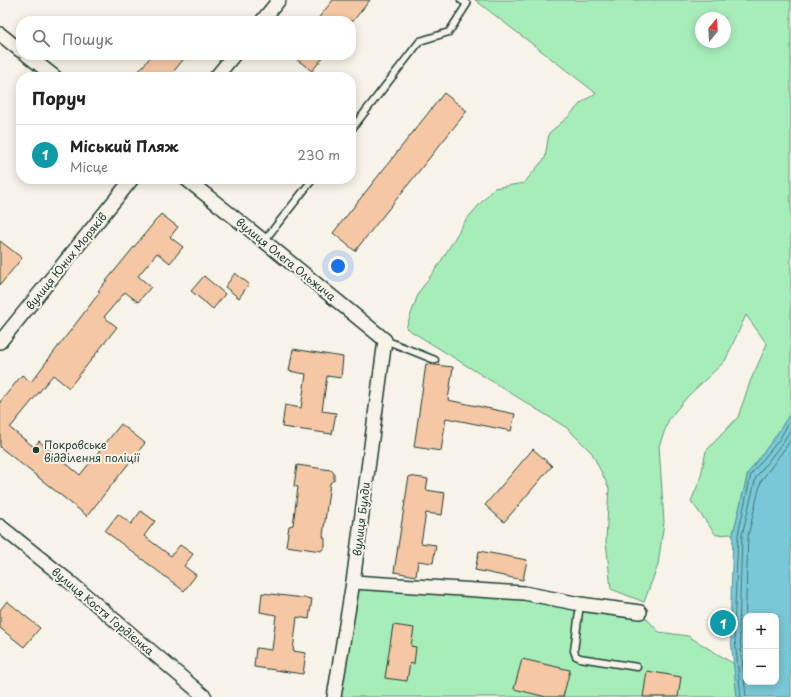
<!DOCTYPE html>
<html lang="uk">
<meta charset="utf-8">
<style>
:root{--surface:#fff;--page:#f2f2f2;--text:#222;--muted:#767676;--line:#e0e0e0;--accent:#0b8043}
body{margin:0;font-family:"Playpen Sans",sans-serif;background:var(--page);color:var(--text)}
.controls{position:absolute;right:12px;bottom:12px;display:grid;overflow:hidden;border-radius:8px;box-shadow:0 2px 10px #0003}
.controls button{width:36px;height:36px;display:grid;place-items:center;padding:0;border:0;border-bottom:1px solid var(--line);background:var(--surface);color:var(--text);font:20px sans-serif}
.compass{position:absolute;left:695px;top:12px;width:36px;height:36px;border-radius:50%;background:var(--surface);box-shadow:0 2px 10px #0003;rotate:18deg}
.you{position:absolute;left:338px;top:266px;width:14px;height:14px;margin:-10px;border:3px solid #fff;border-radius:50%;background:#1a73e8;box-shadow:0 0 0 6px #1a73e833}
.badge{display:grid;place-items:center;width:26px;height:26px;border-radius:50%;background:var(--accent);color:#fff;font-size:13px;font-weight:700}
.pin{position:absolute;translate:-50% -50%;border:2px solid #fff;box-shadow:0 1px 4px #0006}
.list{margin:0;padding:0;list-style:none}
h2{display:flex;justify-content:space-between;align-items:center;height:52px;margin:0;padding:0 16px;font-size:17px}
h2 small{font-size:13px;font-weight:400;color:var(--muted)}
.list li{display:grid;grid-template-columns:26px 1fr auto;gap:12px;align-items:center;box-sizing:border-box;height:60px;padding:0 16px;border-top:1px solid var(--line)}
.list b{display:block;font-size:15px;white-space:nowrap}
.list p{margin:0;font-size:13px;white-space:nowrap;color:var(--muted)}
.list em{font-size:13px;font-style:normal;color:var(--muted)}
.icon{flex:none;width:22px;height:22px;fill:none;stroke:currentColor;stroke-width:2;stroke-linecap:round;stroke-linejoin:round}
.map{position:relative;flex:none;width:791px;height:697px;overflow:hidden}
.search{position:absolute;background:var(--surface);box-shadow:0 2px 10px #0003;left:16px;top:16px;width:340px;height:44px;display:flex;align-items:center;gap:10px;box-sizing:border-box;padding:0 14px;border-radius:16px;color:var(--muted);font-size:15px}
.panel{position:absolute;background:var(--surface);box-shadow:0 2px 10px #0003;left:16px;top:72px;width:340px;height:112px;border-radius:16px}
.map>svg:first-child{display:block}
.green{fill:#a7edba;stroke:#639577;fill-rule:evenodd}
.water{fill:#7ac8d7;stroke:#569096;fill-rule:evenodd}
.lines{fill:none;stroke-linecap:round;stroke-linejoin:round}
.shore{stroke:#437575;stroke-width:1}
.building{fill:#f5c7a4;stroke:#1f3d34}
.lane-casing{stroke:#1f3d34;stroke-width:9}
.street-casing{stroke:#1f3d34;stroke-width:16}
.lane{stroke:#f7f3e8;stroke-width:6}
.street{stroke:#f7f3e8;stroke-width:13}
.poi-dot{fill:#1f3d34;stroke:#f7f3e8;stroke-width:1.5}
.labels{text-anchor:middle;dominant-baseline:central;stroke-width:4;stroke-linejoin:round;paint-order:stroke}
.street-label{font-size:11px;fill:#1f3d34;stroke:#f7f3e8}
.poi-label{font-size:11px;fill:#1f3d34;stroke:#f7f3e8;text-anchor:start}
</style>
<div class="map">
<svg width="791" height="697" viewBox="0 0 791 697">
<rect width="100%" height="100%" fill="#f7f3e8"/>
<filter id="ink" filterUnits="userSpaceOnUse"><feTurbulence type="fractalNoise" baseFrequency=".025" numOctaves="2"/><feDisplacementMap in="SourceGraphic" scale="8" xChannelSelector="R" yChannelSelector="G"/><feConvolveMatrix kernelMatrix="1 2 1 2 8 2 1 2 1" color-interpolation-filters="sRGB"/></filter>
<g filter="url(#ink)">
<g class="green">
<path d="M475,0H791V412L775,437L748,473L733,534L716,535L691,501L700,480L706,451L738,417L750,382L767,344L746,315L725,361L688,396L669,419L659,446L664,522L658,565L644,602L611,589L606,541L609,488L592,453L567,428L406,328L419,292L440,263L465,221L494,188L524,183L545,158L549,133L568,117L581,103L596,93ZM701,18H725V42H701Z"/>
<polygon points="353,582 524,593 644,616 659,632 688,636 734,664 737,697 334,697"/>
</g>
<path class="water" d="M791,412V697H737L730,630L733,534L748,473L775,437ZM746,616H776V682H746Z"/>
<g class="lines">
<g class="shore">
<polyline points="746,636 745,629 748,536 761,481 791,440"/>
<polyline points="741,697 734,630 738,535 751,474 779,440 791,419"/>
<polyline points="746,697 739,629 742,535 756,477 783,442 791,429"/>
</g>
</g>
<g class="building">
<polygon points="333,0 370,0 353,21 316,21"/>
<polygon points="152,55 187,55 169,77 134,77"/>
<polygon points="291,55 325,55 312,71"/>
<polygon points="444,93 467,111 355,251 333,233"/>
<polygon points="161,214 178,227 170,237 183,247 170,263 157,253 138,276 151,287 138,302 125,292 104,317 117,327 69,388 53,375 10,428 34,447 39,441 80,475 121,424 145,443 87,516 0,447 0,402 22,375 31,382 100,292 98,291"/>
<polygon points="0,241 22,258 0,285"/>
<polygon points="235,273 249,284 239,298 225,287"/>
<polygon points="204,276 225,294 213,309 191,291"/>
<polygon points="293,349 343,357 341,378 327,376 322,411 336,413 332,434 282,427 285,405 301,408 306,374 289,371"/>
<polygon points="426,364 453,367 448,400 515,414 511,431 446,418 441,451 414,447"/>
<polygon points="533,449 552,466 504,522 485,505"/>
<polygon points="297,465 331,470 334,473 334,480 330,483 323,536 325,539 325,546 321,551 286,546 289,526 293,525 298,487 294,486"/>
<polygon points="409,476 428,479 426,490 445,493 442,515 426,513 421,543 436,545 433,563 418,561 416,576 394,572"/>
<polygon points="141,511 155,521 144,536 171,556 180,545 193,554 184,566 196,575 184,591 105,531 118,514 131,524"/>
<polygon points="479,551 527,560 523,580 475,570"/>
<polygon points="262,593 312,599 309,619 297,617 293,651 306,653 303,674 254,667 256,648 272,650 276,615 260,612"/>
<polygon points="7,601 40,628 24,647 0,628 0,610"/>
<polygon points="393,625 414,628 411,646 416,647 414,664 410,663 407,681 385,678"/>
<polygon points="522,659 570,670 563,697 546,697 514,689"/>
<polygon points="647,671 681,677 678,697 643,697"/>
</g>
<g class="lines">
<g class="lane-casing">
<g id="lane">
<polyline points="351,130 420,41 449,32 467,4 461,0"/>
<polyline points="264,241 313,179"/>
<polyline points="385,340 435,360"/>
<polyline points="580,604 574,651 576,656 580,658 637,667"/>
</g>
</g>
<g class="street-casing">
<g id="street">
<polyline points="262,21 279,0"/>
<polyline points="0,34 21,51"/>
<polyline points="27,55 55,77"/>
<polyline points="216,77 234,55"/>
<polyline points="186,179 264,241 385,340 353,582 334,697"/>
<polyline points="0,342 132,179"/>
<polyline points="0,526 70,582 205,697"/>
<polyline points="353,582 524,593 580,604 640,612"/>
</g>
</g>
<use href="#lane" class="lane"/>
<use href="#street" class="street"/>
</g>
</g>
<circle class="poi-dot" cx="36" cy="450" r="4"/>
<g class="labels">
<g class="street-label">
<text transform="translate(286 259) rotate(39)">вулиця Олега Ольжича</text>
<text transform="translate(66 261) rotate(-51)">вулиця Юних Моряків</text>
<text transform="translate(361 519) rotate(-83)">вулиця Булди</text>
<text transform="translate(103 611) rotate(40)">вулиця Костя Гордієнка</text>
</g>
<g class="poi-label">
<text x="44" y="444">Покровське<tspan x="44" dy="13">відділення поліції</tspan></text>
</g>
</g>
</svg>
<div class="controls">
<button>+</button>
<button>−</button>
</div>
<svg class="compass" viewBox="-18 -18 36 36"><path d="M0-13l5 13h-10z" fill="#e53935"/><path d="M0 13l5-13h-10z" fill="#767676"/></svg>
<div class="you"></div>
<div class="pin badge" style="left:723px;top:623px;background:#0f9aa8">1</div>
<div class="search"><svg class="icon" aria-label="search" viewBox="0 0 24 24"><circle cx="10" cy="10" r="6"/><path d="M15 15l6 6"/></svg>Пошук</div>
<section class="panel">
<h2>Поруч<small></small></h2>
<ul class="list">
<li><span class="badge" style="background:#0f9aa8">1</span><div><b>Міський Пляж</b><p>Місце</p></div><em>230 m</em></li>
</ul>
</section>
</div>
